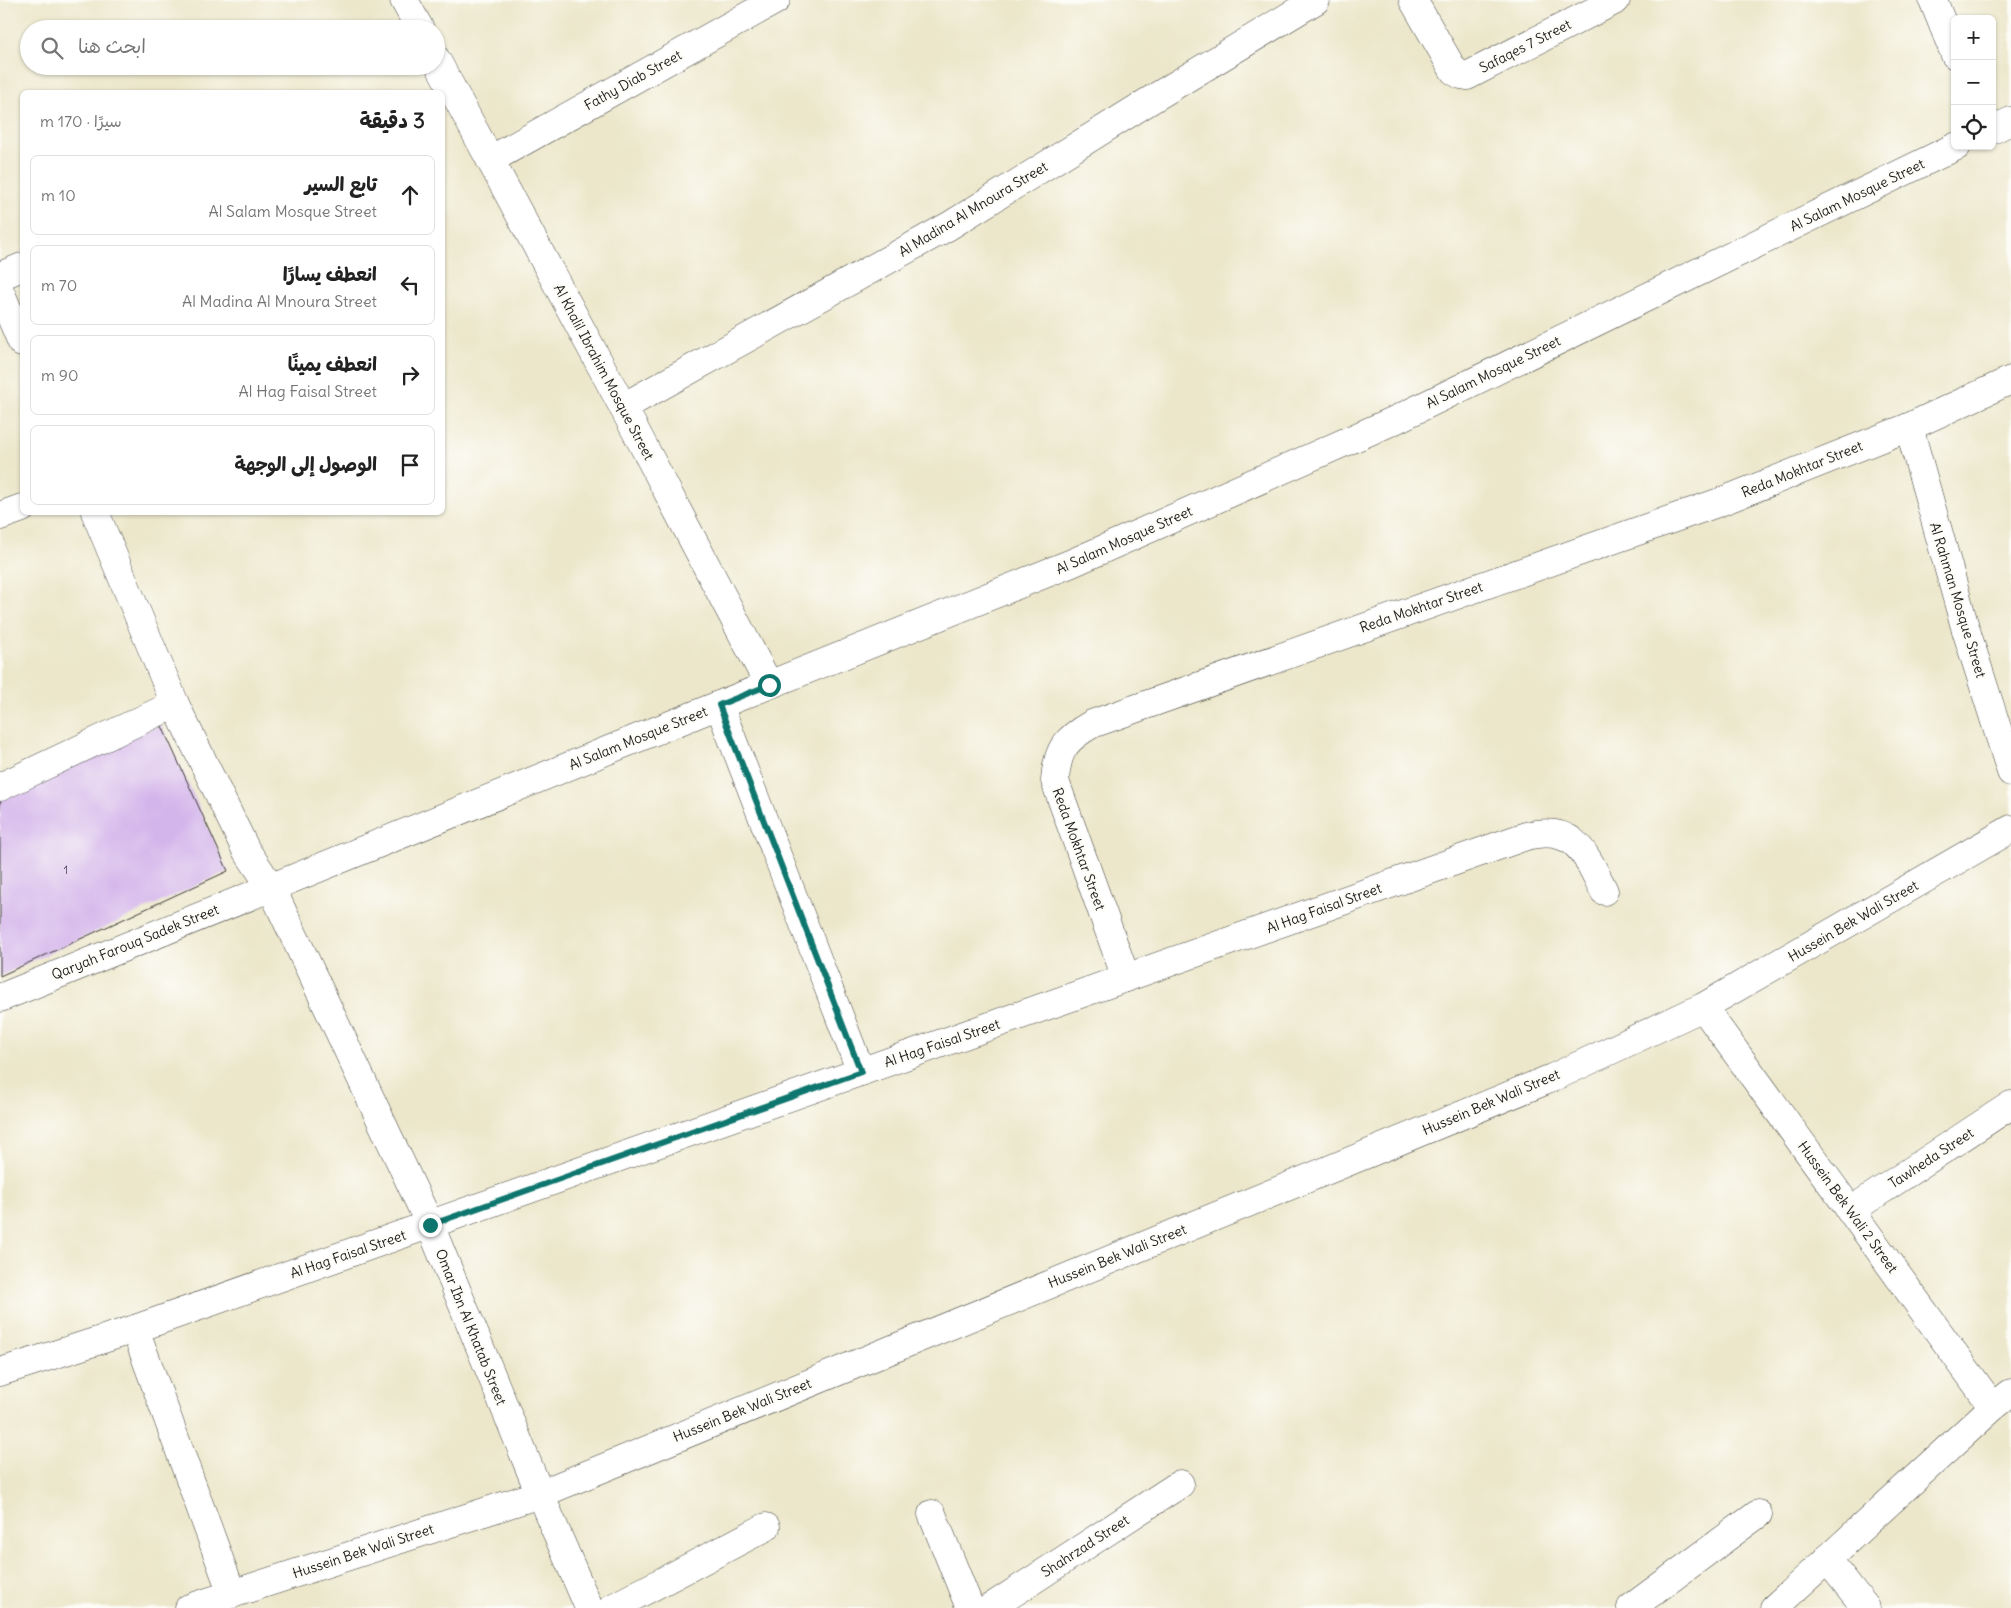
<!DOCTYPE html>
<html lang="ar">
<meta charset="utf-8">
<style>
:root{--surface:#fff;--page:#f6f6f6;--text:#222;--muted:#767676;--line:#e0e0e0}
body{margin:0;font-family:Delius,"Playpen Sans Arabic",sans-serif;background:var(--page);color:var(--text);direction:rtl}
.controls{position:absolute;right:15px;top:15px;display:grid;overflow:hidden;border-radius:8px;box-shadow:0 1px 4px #0004}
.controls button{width:45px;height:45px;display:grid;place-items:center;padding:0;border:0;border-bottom:1px solid var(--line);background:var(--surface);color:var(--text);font:25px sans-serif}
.stop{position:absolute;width:15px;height:15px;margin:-11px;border:4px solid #0f766e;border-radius:50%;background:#fff}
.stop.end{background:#0f766e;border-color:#fff;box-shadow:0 1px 5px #0008}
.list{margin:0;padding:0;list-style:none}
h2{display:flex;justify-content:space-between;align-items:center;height:65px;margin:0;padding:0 20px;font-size:21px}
h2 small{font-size:16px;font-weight:400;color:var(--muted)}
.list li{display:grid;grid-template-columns:32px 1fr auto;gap:15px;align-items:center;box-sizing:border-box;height:80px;margin:0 10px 10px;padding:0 10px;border:1px solid var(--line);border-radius:8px}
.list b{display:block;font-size:19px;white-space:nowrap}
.list p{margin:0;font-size:16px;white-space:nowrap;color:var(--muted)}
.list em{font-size:16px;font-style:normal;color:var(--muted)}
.icon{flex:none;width:28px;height:28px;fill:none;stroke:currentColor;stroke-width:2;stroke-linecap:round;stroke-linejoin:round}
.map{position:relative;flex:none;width:2011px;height:1608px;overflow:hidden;direction:ltr}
.search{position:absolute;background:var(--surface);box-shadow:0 1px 4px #0004;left:20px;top:20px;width:425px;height:55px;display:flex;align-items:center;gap:12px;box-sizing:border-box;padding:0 18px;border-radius:28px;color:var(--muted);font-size:19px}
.panel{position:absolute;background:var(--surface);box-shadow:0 1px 4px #0004;left:20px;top:90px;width:425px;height:425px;border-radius:8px;direction:rtl}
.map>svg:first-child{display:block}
.building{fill:#d3b4eb}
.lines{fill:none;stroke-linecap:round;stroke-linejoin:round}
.street-casing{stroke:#3b3a36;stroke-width:29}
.street{stroke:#fff;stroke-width:28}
.route{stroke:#0f766e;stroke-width:6}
.labels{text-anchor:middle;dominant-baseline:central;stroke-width:4.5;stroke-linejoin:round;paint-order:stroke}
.number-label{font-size:11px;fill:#4a4250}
.street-label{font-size:14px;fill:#1c1c1c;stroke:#fdfcf7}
</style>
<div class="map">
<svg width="2011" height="1608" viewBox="0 0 2011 1608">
<rect width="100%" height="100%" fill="#fdfcf7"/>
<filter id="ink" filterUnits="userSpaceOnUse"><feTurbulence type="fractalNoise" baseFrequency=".02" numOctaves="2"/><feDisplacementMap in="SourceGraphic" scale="10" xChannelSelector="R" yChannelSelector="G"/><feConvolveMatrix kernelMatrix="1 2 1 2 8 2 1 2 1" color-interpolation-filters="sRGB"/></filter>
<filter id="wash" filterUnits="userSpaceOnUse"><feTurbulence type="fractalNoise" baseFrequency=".0096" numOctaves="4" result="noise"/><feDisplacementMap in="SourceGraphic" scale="20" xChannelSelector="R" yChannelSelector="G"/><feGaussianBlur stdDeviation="1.12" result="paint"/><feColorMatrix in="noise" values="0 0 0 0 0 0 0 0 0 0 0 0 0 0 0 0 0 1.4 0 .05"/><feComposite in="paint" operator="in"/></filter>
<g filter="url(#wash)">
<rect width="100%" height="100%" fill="#ece7cb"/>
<g id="blocks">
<polygon class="building" points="161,724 228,871 0,976 0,798"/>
</g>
</g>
<g filter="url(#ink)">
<use href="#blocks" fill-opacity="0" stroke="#3b3a36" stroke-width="1"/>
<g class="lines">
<g class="street-casing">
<g id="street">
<polyline points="404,0 420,29"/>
<polyline points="1413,0 1454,71 1461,75 1467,76 1616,0"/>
<polyline points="1933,0 1955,55"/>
<polyline points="436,59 623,407 769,685"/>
<polyline points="1992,130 2011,121"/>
<polyline points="490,160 776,0"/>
<polyline points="0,276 22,267"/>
<polyline points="0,291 22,343"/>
<polyline points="623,407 949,226 1149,101 1316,0"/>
<polyline points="1909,427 1965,627 2011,772"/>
<polyline points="95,512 175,704 246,850 271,887 430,1225 540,1494 589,1608"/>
<polyline points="0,516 22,508"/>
<polyline points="719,705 861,1072"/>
<polyline points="0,787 175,704"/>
<path d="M1126,978L1055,781C1057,750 1065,739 1092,724L1720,502L1909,427L2011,380"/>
<polyline points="0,998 719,705 1072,563 1395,420 1957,146"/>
<polyline points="1703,1007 1993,1407"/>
<polyline points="1850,1211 2011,1105"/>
<polyline points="135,1329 232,1594"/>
<path d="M0,1372L135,1329L1526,836C1575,824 1585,853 1604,891"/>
<polyline points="932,1514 970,1608"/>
<polyline points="1827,1559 1866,1608"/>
<polyline points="189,1608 540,1494 1552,1078 1703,1007 2011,829"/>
<polyline points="612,1608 766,1527"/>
<polyline points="990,1608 1180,1484"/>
<polyline points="1631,1608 1758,1514"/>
<polyline points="1774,1608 1993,1407 2011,1393"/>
</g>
</g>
<use href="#street" class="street"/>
</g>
</g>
<g class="lines" filter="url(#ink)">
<polyline class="route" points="430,1225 861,1072 719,705 769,685"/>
</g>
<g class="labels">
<g class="number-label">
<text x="66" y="870">1</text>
</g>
<g class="street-label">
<text transform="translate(1525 46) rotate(-27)">Safaqes 7 Street</text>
<text transform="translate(633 80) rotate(-29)">Fathy Diab Street</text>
<text transform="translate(1857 195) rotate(-26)">Al Salam Mosque Street</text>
<text transform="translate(973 209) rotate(-31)">Al Madina Al Mnoura Street</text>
<text transform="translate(604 372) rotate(62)">Al Khalil Ibrahim Mosque Street</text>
<text transform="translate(1493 372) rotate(-26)">Al Salam Mosque Street</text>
<text transform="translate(1802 469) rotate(-22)">Reda Mokhtar Street</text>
<text transform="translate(1124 540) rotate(-24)">Al Salam Mosque Street</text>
<text transform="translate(1958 600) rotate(73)">Al Rahman Mosque Street</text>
<text transform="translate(1421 607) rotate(-19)">Reda Mokhtar Street</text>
<text transform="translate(638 738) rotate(-22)">Al Salam Mosque Street</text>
<text transform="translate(1079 849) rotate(70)">Reda Mokhtar Street</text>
<text transform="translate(1324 908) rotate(-20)">Al Hag Faisal Street</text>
<text transform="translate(1853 921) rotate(-30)">Hussein Bek Wali Street</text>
<text transform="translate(135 942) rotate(-22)">Qaryah Farouq Sadek Street</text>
<text transform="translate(942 1043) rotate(-19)">Al Hag Faisal Street</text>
<text transform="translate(1491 1102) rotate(-23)">Hussein Bek Wali Street</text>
<text transform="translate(1931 1158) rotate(-33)">Tawheda Street</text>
<text transform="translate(1848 1207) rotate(54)">Hussein Bek Wali 2 Street</text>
<text transform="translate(348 1254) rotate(-19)">Al Hag Faisal Street</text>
<text transform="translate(1117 1256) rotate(-22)">Hussein Bek Wali Street</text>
<text transform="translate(471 1327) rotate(68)">Omar Ibn Al Khatab Street</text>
<text transform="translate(742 1410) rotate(-22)">Hussein Bek Wali Street</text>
<text transform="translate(1085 1546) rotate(-33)">Shahrzad Street</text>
<text transform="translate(363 1551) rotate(-18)">Hussein Bek Wali Street</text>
</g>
</g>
</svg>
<div class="controls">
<button>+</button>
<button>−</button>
<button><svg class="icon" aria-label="locate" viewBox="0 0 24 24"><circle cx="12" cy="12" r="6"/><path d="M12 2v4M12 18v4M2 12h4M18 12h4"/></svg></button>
</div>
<div class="stop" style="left:769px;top:685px"></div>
<div class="stop end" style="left:430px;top:1225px"></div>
<div class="search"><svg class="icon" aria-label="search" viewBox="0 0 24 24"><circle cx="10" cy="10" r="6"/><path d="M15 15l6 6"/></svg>ابحث هنا</div>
<section class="panel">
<h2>3 دقيقة<small>سيرًا · 170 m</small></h2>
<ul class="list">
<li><svg class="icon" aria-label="ahead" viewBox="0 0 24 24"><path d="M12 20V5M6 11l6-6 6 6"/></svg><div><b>تابع السير</b><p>Al Salam Mosque Street</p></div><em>10 m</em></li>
<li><svg class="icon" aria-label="left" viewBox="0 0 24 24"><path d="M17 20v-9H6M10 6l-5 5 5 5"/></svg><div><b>انعطف يسارًا</b><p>Al Madina Al Mnoura Street</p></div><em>70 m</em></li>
<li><svg class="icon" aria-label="right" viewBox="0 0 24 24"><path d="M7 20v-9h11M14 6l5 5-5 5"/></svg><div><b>انعطف يمينًا</b><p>Al Hag Faisal Street</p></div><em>90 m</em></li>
<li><svg class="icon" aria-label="arrive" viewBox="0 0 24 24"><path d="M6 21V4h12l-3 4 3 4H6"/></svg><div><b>الوصول إلى الوجهة</b></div></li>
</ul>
</section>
</div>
